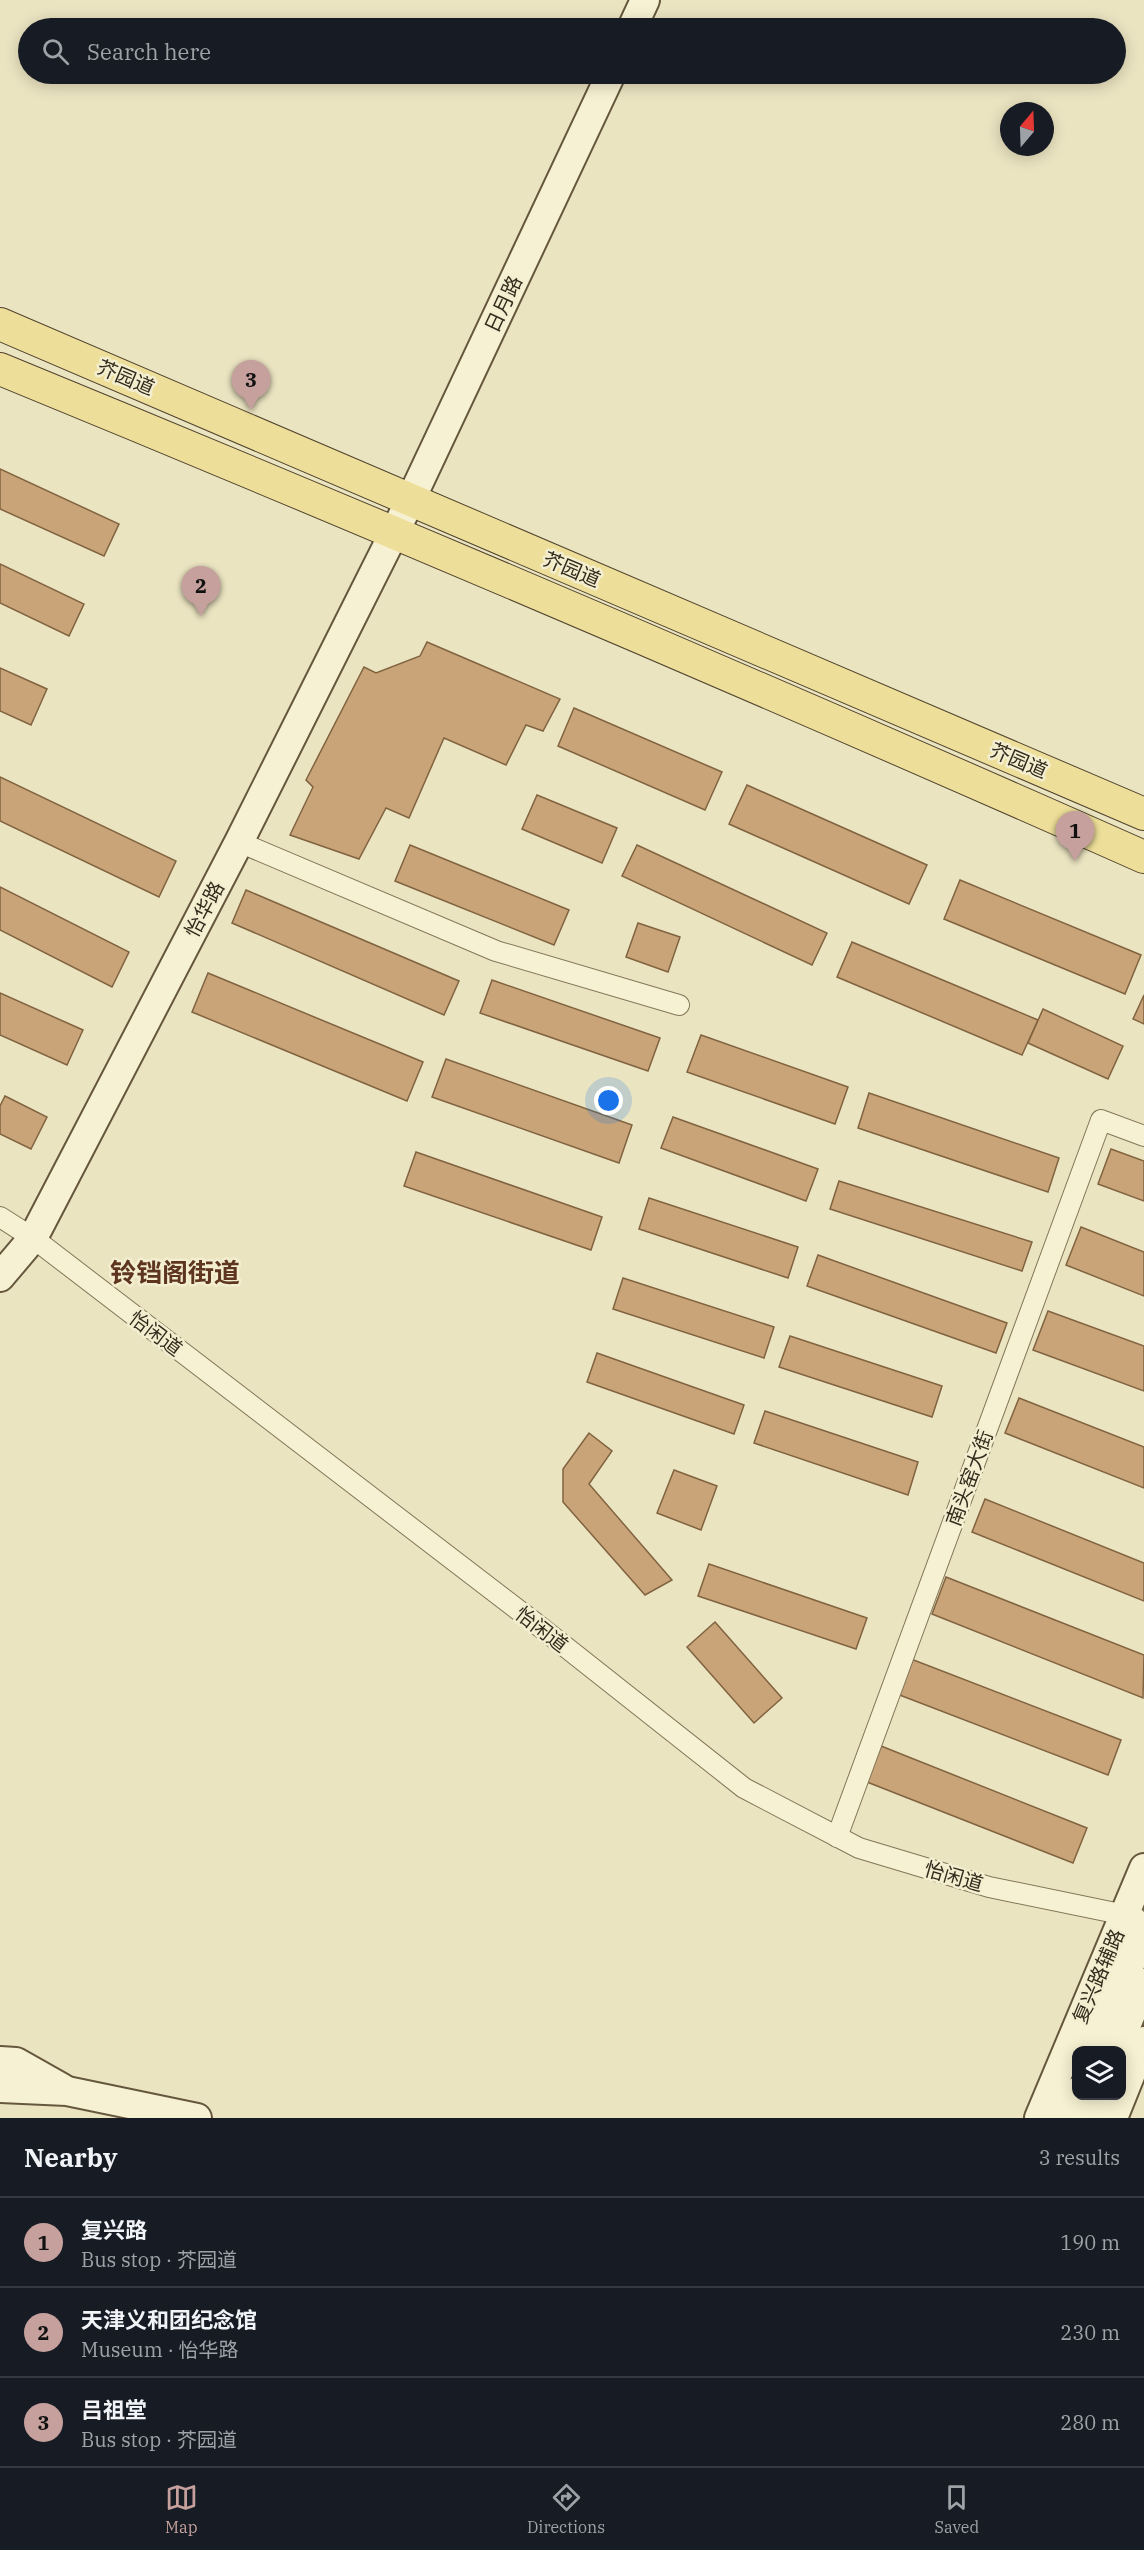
<!DOCTYPE html>
<meta charset="utf-8">
<style>
:root{--surface:#171b24;--page:#242831;--text:#f1f3f6;--muted:#9ea1a6;--line:#363941;--accent:#c5a09c}
body{margin:0;font-family:"IBM Plex Serif","Noto Sans SC",serif;background:var(--page);color:var(--text)}
.controls{position:absolute;right:18px;bottom:18px;display:grid;overflow:hidden;border-radius:12px;box-shadow:0 3px 15px #0003}
.controls button{width:54px;height:54px;display:grid;place-items:center;padding:0;border:0;border-bottom:2px solid var(--line);background:var(--surface);color:var(--text);font:30px sans-serif}
.compass{position:absolute;left:1000px;top:102px;width:54px;height:54px;border-radius:50%;background:var(--surface);box-shadow:0 3px 15px #0003;rotate:19deg}
.you{position:absolute;left:609px;top:1101px;width:21px;height:21px;margin:-15px;border:4px solid #fff;border-radius:50%;background:#1a73e8;box-shadow:0 0 0 9px #1a73e833}
.badge{display:grid;place-items:center;width:39px;height:39px;border-radius:50%;background:var(--accent);color:#111;font-size:20px;font-weight:700}
.pin{position:absolute;translate:-50% -50px;filter:drop-shadow(0 2px 3px #0008)}
.pin::after{content:'';position:absolute;top:32px;width:21px;height:18px;background:inherit;clip-path:polygon(0 0,100% 0,50% 100%)}
.list{margin:0;padding:0;list-style:none}
h2{display:flex;justify-content:space-between;align-items:center;height:78px;margin:0;padding:0 24px;font-size:26px}
h2 small{font-size:20px;font-weight:400;color:var(--muted)}
.list li{display:grid;grid-template-columns:39px 1fr auto;gap:18px;align-items:center;box-sizing:border-box;height:90px;padding:0 24px;border-top:2px solid var(--line)}
.list b{display:block;font-size:22px;white-space:nowrap}
.list p{margin:0;font-size:20px;white-space:nowrap;color:var(--muted)}
.list em{font-size:20px;font-style:normal;color:var(--muted)}
.icon{flex:none;width:33px;height:33px;fill:none;stroke:currentColor;stroke-width:2;stroke-linecap:round;stroke-linejoin:round}
.map{position:relative;flex:none;width:1144px;height:2118px;overflow:hidden}
.search{position:absolute;background:var(--surface);box-shadow:0 3px 15px #0003;left:18px;right:18px;top:18px;height:66px;display:flex;align-items:center;gap:15px;box-sizing:border-box;padding:0 21px;border-radius:33px;color:var(--muted);font-size:22px}
.sheet{height:348px;background:var(--surface)}
nav{display:flex;justify-content:space-around;align-items:center;box-sizing:border-box;height:84px;border-top:2px solid var(--line);background:var(--surface);font-size:16px;color:var(--muted)}
nav a{display:grid;justify-items:center;gap:3px}
nav .on{color:var(--accent)}
.map>svg:first-child{display:block}
.building{fill:#c8a478;stroke:#816340;stroke-width:1.5}
.lines{fill:none;stroke-linecap:round;stroke-linejoin:round}
.street-casing{stroke:#837659;stroke-width:22}
.secondary-casing{stroke:#65573d;stroke-width:32}
.primary-casing{stroke:#51432e;stroke-width:34}
.street{stroke:#f7f1d3;stroke-width:20}
.secondary{stroke:#f7f1d3;stroke-width:28}
.primary{stroke:#eddf99;stroke-width:32}
.labels{text-anchor:middle;dominant-baseline:central;stroke-width:5;stroke-linejoin:round;paint-order:stroke}
.street-label{font-size:20px;fill:#342b1d;stroke:#f3eed0}
.district-label{font-size:26px;font-weight:bold;fill:#5e351f;stroke:#f3eed0}
</style>
<div class="map">
<svg width="1144" height="2118" viewBox="0 0 1144 2118">
<rect width="100%" height="100%" fill="#ebe4c1"/>
<g class="building">
<polygon points="0,469 119,524 104,556 0,509"/>
<polygon points="0,564 84,604 69,636 0,603"/>
<polygon points="427,642 560,699 543,731 526,725 506,765 444,738 409,818 386,808 359,859 290,835 313,787 306,780 364,667 376,673 420,656"/>
<polygon points="0,668 47,689 31,725 0,711"/>
<polygon points="574,708 722,772 705,810 558,746"/>
<polygon points="0,777 176,861 159,897 0,821"/>
<polygon points="747,785 927,865 909,904 729,824"/>
<polygon points="537,795 617,828 602,863 522,829"/>
<polygon points="410,845 569,910 554,945 395,881"/>
<polygon points="637,845 827,933 812,965 622,876"/>
<polygon points="960,880 1141,955 1125,994 944,919"/>
<polygon points="0,887 129,952 112,987 0,930"/>
<polygon points="246,890 459,981 444,1015 232,923"/>
<polygon points="638,923 680,937 668,972 626,957"/>
<polygon points="852,942 1038,1020 1022,1055 837,977"/>
<polygon points="208,973 423,1062 407,1101 192,1012"/>
<polygon points="492,980 660,1038 648,1071 480,1013"/>
<polygon points="0,993 83,1030 67,1065 0,1035"/>
<polygon points="1144,995 1144,1024 1133,1019"/>
<polygon points="1043,1009 1123,1046 1108,1079 1028,1043"/>
<polygon points="701,1035 848,1087 835,1124 687,1072"/>
<polygon points="446,1059 632,1125 619,1163 432,1097"/>
<polygon points="869,1093 1059,1158 1048,1192 858,1128"/>
<polygon points="5,1096 47,1117 31,1149 0,1134 0,1106"/>
<polygon points="673,1117 818,1169 806,1201 661,1148"/>
<polygon points="1111,1149 1144,1161 1144,1201 1098,1184"/>
<polygon points="416,1152 602,1217 591,1250 404,1186"/>
<polygon points="839,1181 1032,1242 1022,1271 830,1209"/>
<polygon points="649,1198 798,1247 788,1278 639,1229"/>
<polygon points="1081,1227 1144,1252 1144,1296 1066,1265"/>
<polygon points="818,1255 1007,1323 996,1353 807,1286"/>
<polygon points="623,1278 774,1327 764,1358 613,1309"/>
<polygon points="1048,1311 1144,1346 1144,1391 1033,1350"/>
<polygon points="790,1336 942,1386 932,1417 779,1367"/>
<polygon points="597,1353 744,1405 734,1434 587,1382"/>
<polygon points="1019,1398 1144,1447 1144,1488 1005,1433"/>
<polygon points="765,1411 918,1462 908,1495 754,1443"/>
<polygon points="589,1433 612,1451 589,1484 672,1580 645,1595 563,1502 563,1469"/>
<polygon points="674,1470 717,1486 701,1530 657,1513"/>
<polygon points="985,1499 1144,1563 1144,1601 972,1532"/>
<polygon points="709,1564 867,1618 856,1649 698,1596"/>
<polygon points="946,1577 1144,1655 1143,1698 932,1614"/>
<polygon points="715,1622 782,1698 754,1723 687,1647"/>
<polygon points="911,1659 1121,1740 1108,1775 897,1694"/>
<polygon points="881,1746 1087,1828 1073,1863 867,1782"/>
</g>
<g class="lines">
<g class="street-casing">
<g id="street">
<polyline points="239,842 496,951 679,1005"/>
<polyline points="0,1217 33,1238 534,1622 744,1788 859,1848 989,1887 1135,1917"/>
<polyline points="837,1837 1101,1120 1144,1136"/>
</g>
</g>
<g class="secondary-casing">
<g id="secondary">
<polyline points="632,28 645,0"/>
<polyline points="0,1277 33,1238 239,842 411,499 611,74"/>
<polyline points="1094,2050 1144,1931"/>
<polyline points="1116,2050 1144,1983"/>
<polyline points="0,2061 16,2062 62,2088"/>
<polyline points="0,2088 67,2091 197,2118"/>
<polyline points="1039,2118 1144,1868"/>
<polyline points="1066,2118 1076,2092"/>
<polyline points="1088,2118 1098,2096"/>
<polyline points="1113,2118 1144,2041"/>
</g>
</g>
<g class="primary-casing">
<g id="primary">
<polyline points="0,324 1144,814"/>
<path d="M0,369C383,526 765,689 1144,857"/>
</g>
</g>
<use href="#street" class="street"/>
<use href="#secondary" class="secondary"/>
<use href="#primary" class="primary"/>
</g>
<g class="labels">
<g class="street-label">
<text transform="translate(503 304) rotate(-65)">日月路</text>
<text transform="translate(126 377) rotate(23)">芥园道</text>
<text transform="translate(572 569) rotate(23)">芥园道</text>
<text transform="translate(1019 760) rotate(23)">芥园道</text>
<text transform="translate(204 909) rotate(-62)">怡华路</text>
<text transform="translate(156 1333) rotate(37)">怡闲道</text>
<text transform="translate(969 1478) rotate(-70)">南头窑大街</text>
<text transform="translate(542 1629) rotate(38)">怡闲道</text>
<text transform="translate(954 1876) rotate(16)">怡闲道</text>
<text transform="translate(1098 1976) rotate(-67)">复兴路辅路</text>
</g>
<g class="district-label">
<text x="175" y="1272">铃铛阁街道</text>
</g>
</g>
</svg>
<div class="controls">
<button><svg class="icon" aria-label="layers" viewBox="0 0 24 24"><path d="M12 4l9 5-9 5-9-5zM3 14l9 5 9-5"/></svg></button>
</div>
<svg class="compass" viewBox="-18 -18 36 36"><path d="M0-13l5 13h-10z" fill="#e53935"/><path d="M0 13l5-13h-10z" fill="#9ea1a6"/></svg>
<div class="you"></div>
<div class="pin badge" style="left:1075px;top:861px">1</div>
<div class="pin badge" style="left:201px;top:616px">2</div>
<div class="pin badge" style="left:251px;top:410px">3</div>
<div class="search"><svg class="icon" aria-label="search" viewBox="0 0 24 24"><circle cx="10" cy="10" r="6"/><path d="M15 15l6 6"/></svg>Search here</div>
</div>
<section class="sheet">
<h2>Nearby<small>3 results</small></h2>
<ul class="list">
<li><span class="badge">1</span><div><b>复兴路</b><p>Bus stop · 芥园道</p></div><em>190 m</em></li>
<li><span class="badge">2</span><div><b>天津义和团纪念馆</b><p>Museum · 怡华路</p></div><em>230 m</em></li>
<li><span class="badge">3</span><div><b>吕祖堂</b><p>Bus stop · 芥园道</p></div><em>280 m</em></li>
</ul>
</section>
<nav>
<a class="on"><svg class="icon" aria-label="map" viewBox="0 0 24 24"><path d="M3 6l6-2 6 2 6-2v14l-6 2-6-2-6 2zM9 4v14M15 6v14"/></svg>Map</a>
<a><svg class="icon" aria-label="directions" viewBox="0 0 24 24"><path d="M12 3l9 9-9 9-9-9zM9 14v-3h6M13 9l2 2-2 2"/></svg>Directions</a>
<a><svg class="icon" aria-label="saved" viewBox="0 0 24 24"><path d="M7 4h10v16l-5-4-5 4z"/></svg>Saved</a>
</nav>
